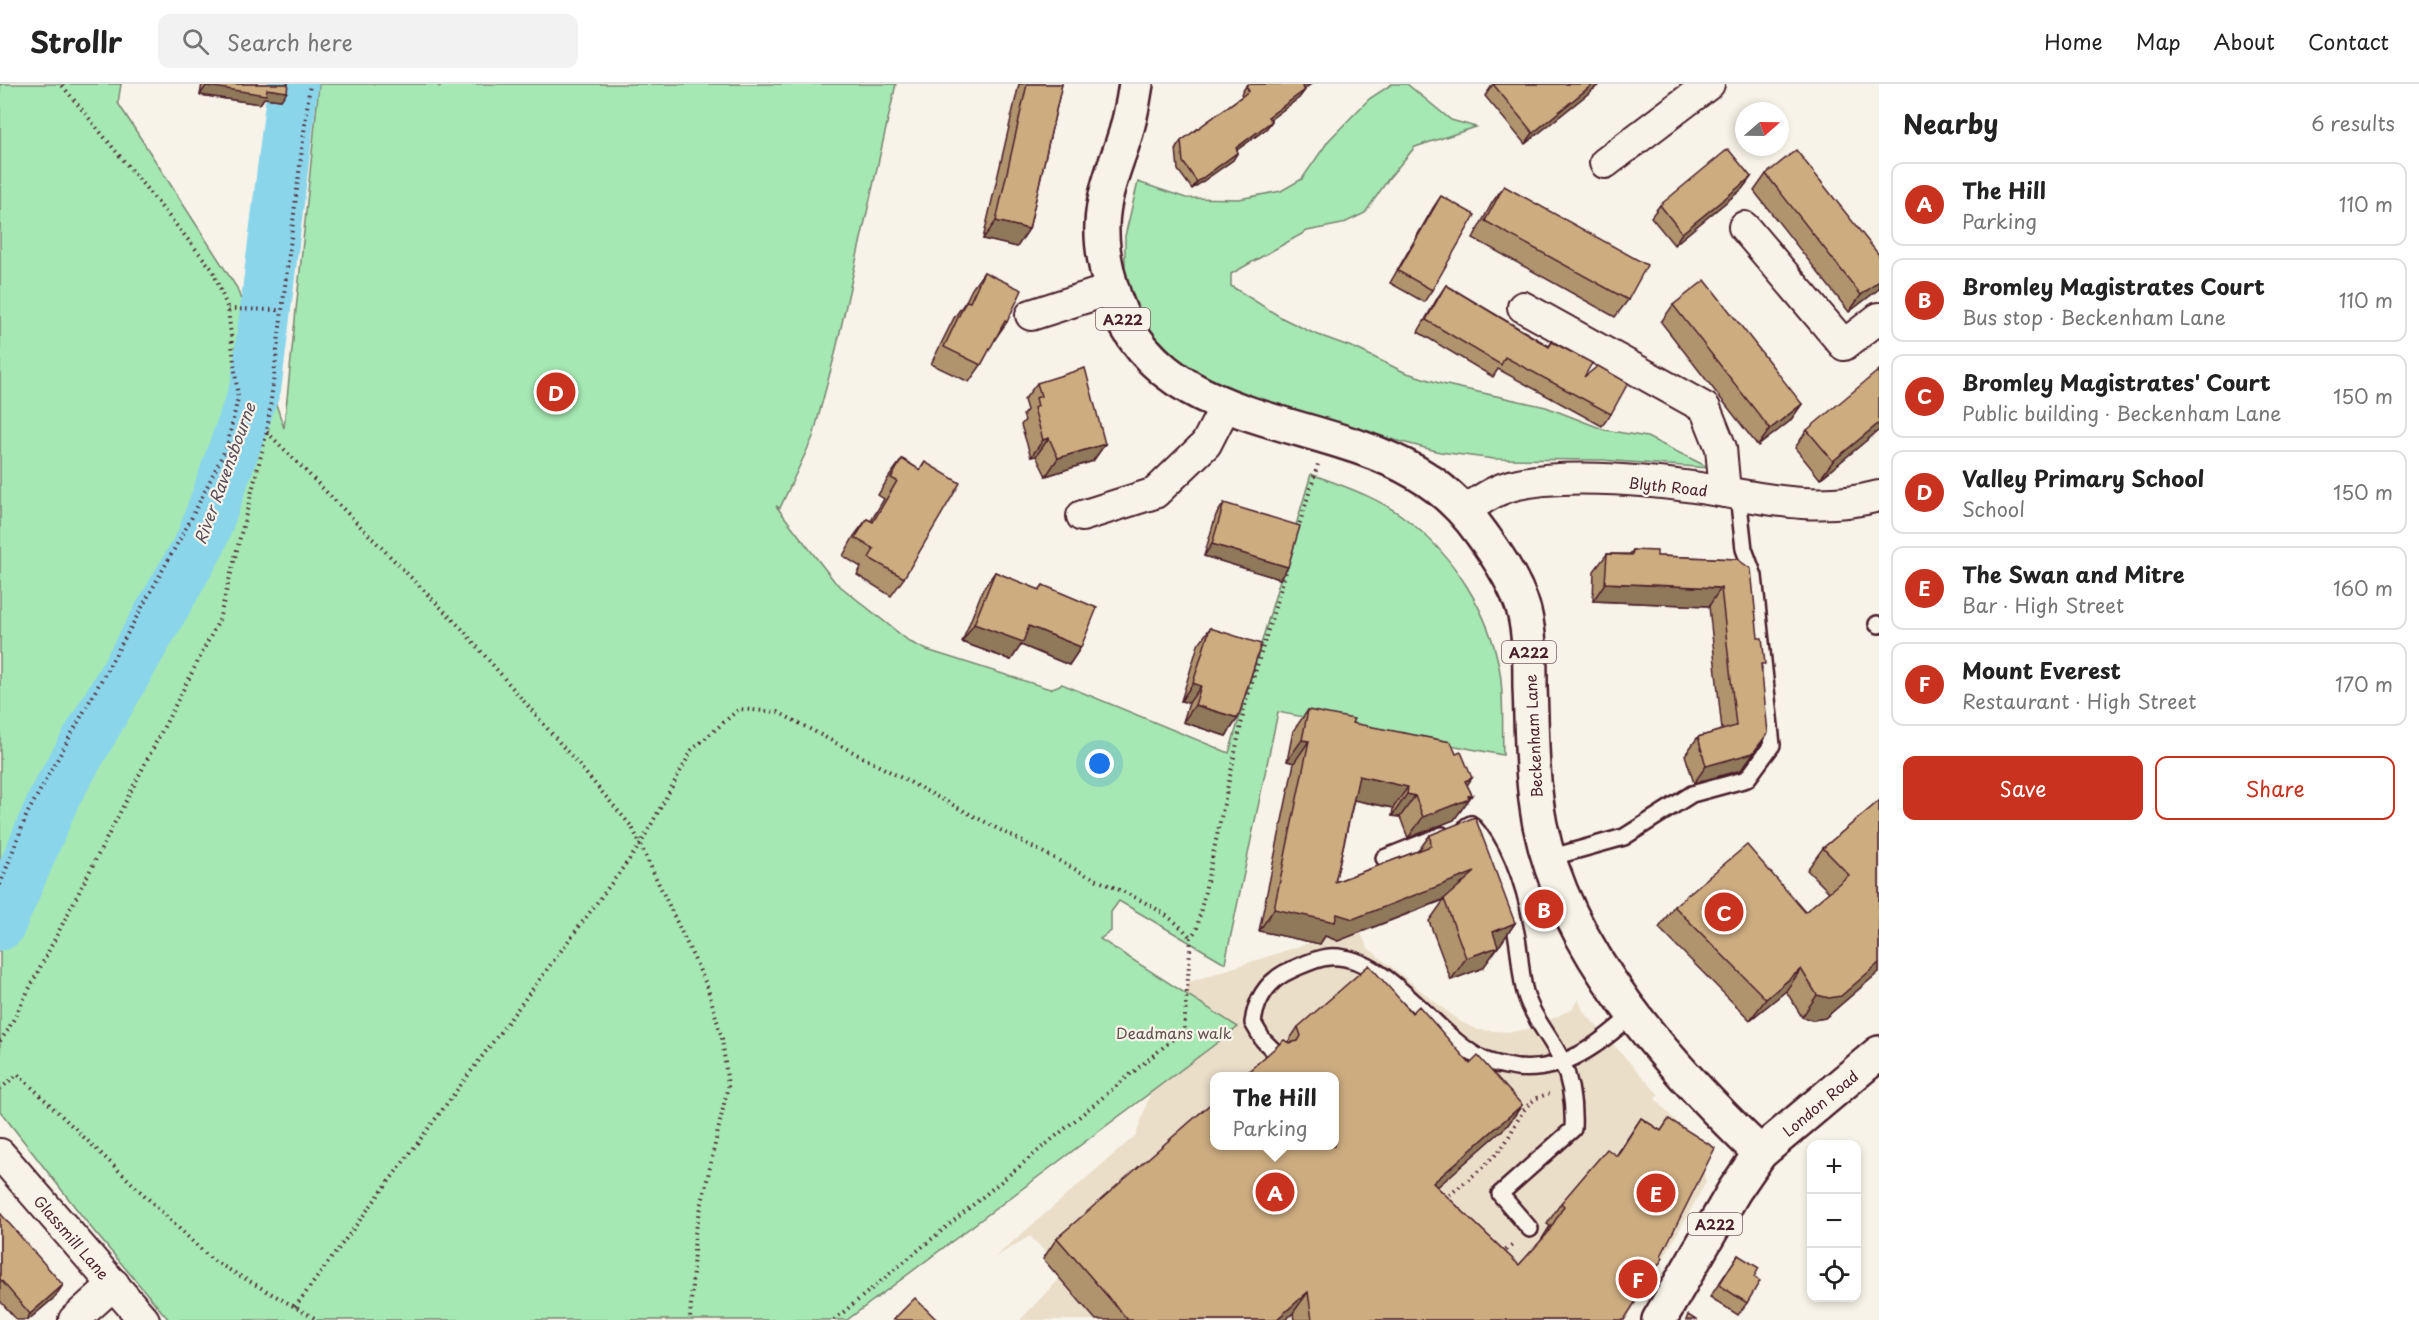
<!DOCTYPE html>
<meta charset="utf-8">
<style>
:root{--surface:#fff;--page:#f2f2f2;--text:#222;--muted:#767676;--line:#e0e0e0;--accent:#c8321e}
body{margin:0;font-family:"Playpen Sans",sans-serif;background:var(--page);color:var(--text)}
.controls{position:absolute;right:18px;bottom:18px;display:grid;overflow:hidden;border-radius:12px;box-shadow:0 3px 9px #0003}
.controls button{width:54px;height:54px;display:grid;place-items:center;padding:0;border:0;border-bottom:2px solid var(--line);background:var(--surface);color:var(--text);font:30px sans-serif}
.compass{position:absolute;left:1735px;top:18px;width:54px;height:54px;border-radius:50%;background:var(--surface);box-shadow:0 3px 9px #0003;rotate:70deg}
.you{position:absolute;left:1100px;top:680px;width:21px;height:21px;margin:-15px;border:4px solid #fff;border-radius:50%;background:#1a73e8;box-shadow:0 0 0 9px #1a73e833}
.badge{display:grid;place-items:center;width:39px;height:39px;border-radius:50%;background:var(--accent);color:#fff;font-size:20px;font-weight:700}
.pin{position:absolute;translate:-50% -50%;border:3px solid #fff;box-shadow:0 2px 6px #0006}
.popup{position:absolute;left:1210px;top:988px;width:129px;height:78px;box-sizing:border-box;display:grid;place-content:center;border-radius:12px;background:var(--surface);filter:drop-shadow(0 2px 4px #0005);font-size:20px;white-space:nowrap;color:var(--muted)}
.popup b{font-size:22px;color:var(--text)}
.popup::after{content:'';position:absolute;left:50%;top:100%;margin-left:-12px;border:12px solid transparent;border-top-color:var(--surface)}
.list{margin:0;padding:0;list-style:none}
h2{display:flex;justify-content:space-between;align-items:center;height:78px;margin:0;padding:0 24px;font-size:26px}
h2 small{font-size:20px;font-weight:400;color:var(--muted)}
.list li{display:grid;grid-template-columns:39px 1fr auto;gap:18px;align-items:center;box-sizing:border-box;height:84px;margin:0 12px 12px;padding:0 12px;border:2px solid var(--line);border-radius:12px}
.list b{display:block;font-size:22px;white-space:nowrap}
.list p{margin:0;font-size:20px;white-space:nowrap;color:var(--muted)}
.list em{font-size:20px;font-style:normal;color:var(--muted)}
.actions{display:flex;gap:12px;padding:18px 24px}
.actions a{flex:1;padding:14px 0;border:2px solid var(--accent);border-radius:12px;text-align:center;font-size:21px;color:var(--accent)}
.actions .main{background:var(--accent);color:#fff}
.icon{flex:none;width:33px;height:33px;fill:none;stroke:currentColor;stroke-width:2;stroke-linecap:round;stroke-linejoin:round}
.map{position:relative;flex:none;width:1879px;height:1236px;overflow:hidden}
header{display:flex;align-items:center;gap:36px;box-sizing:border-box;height:84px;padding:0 30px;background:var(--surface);border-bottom:2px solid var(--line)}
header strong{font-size:28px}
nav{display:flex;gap:33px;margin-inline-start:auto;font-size:21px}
.search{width:420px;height:54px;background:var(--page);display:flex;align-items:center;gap:15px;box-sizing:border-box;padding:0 21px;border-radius:12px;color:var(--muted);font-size:22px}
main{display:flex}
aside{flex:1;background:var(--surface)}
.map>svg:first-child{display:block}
.built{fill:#eadec9;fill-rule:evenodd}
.green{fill:#a5e8b3;stroke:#78846f;stroke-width:1.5}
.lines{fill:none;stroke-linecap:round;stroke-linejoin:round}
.river{stroke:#8bd5eb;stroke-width:51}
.lane-casing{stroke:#4a1f2b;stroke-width:20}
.street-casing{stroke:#4a1f2b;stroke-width:34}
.primary-casing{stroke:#4a1f2b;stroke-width:38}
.path{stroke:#4a1f2b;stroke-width:4;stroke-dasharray:1.5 4.5;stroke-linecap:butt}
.lane{stroke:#f7f3e8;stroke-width:15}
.street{stroke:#f7f3e8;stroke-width:30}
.primary{stroke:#f7f3e8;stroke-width:33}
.wall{fill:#b0946e;stroke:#4a1f2b;stroke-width:1.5}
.shaded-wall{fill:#90785a;stroke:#4a1f2b;stroke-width:1.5}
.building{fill:#cdac80;stroke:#4a1f2b;stroke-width:1.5}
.labels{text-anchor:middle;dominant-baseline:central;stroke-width:4.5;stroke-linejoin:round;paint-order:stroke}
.shield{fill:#f7f3e8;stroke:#7e5f64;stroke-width:1.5}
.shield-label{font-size:14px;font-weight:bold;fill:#4a1f2b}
.street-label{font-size:15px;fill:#4a1f2b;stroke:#f7f3e8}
.park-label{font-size:15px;fill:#61514d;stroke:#f7f3e8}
.water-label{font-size:16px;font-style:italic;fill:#5a4c5b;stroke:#f7f3e8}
</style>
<header>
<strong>Strollr</strong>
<div class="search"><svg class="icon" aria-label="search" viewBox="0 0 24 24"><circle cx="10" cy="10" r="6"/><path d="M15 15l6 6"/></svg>Search here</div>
<nav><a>Home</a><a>Map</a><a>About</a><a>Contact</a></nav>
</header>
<main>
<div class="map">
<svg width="1879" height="1236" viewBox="0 0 1879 1236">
<rect width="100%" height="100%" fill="#f7f3e8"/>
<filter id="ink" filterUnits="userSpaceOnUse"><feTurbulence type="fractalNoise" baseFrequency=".0167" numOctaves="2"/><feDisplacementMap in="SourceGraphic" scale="12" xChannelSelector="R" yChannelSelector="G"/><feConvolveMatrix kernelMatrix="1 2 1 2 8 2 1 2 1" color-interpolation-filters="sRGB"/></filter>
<g filter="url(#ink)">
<path class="built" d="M1358,843L1368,864L1459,937L1478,946L1511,948L1533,944L1572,925L1578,915L1584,928L1659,1011L1655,1014L1704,1069L1703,1086L1706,1098L1651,1197L1626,1236H1020L1065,1189L1030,1152L994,1174L1136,1051L1189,898ZM1215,992H1335V1062H1215Z"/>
<g class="green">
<path d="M0,0H121L118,19L237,204L284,344L319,0H435L440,3L443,0H896L835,270L813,353L780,424L776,422L835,498L910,558L927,566L1050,605L1062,600L1229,669L1311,390C1343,402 1378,413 1406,435C1453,470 1490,529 1500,588C1504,615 1502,644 1503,671L1278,628L1225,879L1119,817L1111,828V847L1100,855L1238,943L847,1236H169L93,1146L0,1027Z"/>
<polygon points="1392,0 1407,0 1451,36 1476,43 1415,63 1389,94 1365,129 1342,140 1307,147 1231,190 1231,202 1282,234 1313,249 1357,265 1404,288 1442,300 1546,323 1605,346 1647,353 1710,384 1602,376 1494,375 1440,368 1293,329 1193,290 1139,235 1125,188 1125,152 1138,98 1186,114 1239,115 1281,107 1302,95 1329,56 1369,15"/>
</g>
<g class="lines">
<polyline class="river" points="0,841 55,712 201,458 256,302 293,0"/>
<g class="lane-casing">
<g id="lane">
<polyline points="1877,540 1879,541"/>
<path d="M1467,742L1471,740C1497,767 1509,812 1516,849C1520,867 1520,886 1524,904C1530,932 1551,952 1562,977C1571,998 1574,1024 1573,1045L1500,1110L1530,1145"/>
<polyline points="1384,774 1442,751"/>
<polyline points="1549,774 1624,753 1692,710 1747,695 1772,661 1754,492 1744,465 1738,411"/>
<path d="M1277,970L1263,956L1253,939C1256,915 1268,896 1291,886C1303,881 1316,874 1329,873C1387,869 1434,951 1482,975C1492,980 1506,982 1517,984C1564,989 1601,959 1633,930"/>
</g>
</g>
<g class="street-casing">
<g id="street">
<polyline points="1605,79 1709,0"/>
<polyline points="1744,143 1844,261 1879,234"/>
<polyline points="1523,223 1705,324 1721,364 1725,408"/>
<polyline points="1031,231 1112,205"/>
<path d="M1464,428C1477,418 1491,408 1507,403C1561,386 1668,398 1725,408C1778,418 1826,426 1879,412"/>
<polyline points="1082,432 1155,409 1206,360 1226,321"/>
<polyline points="0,1070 144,1236"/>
<polyline points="74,1236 114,1200"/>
</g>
</g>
<g class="primary-casing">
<g id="primary">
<path d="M1136,0C1133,20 1129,41 1122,61C1113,87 1103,112 1102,141C1101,166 1107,191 1115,215C1158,343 1318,331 1415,388C1441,403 1464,425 1481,449C1498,472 1516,499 1524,527C1530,552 1530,578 1530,603C1532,649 1531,695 1540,741C1566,868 1669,982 1760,1069"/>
<polyline points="1659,1236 1734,1107 1760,1069 1879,969"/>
</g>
</g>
<g class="path">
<polyline points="228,225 282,226"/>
<polyline points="267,348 461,544 632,743 707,902 722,954 728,1002 695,1150 690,1236"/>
<polyline points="1298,445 1318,380"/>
<polyline points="0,801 27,730 191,435 227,362 238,314 228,225 212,185 61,0"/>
<polyline points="0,957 8,946 219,536 267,348 310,0"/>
<polyline points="0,1005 18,990 212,1176 318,1236"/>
<path d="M1445,1115C1462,1100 1483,1085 1498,1068C1517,1048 1518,1016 1549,1010"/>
<polyline points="1501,1170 1514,1160"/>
<path d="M295,1223L640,761L692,666L739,625L778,628C875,680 973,732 1071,783C1111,805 1161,818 1191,854"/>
<polyline points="834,1236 1184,946 1191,854 1197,844 1246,618 1287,484"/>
</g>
<use href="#lane" class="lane"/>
<use href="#street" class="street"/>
<use href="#primary" class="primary"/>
</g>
<g class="wall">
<polygon points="202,0 288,0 281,16 264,14 260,20 200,11"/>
<polygon points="1019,0 1062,0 1029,145 1017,163 983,155"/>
<polygon points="1249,0 1311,0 1304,5 1305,6 1299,14 1270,35 1272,37 1266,45 1237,66 1233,76 1192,105 1178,86 1176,64 1181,57 1242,12 1241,10 1246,2"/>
<polygon points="1493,0 1600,0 1525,60 1485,12"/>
<polygon points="1766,90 1879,171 1879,205 1849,228 1754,107"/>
<polygon points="1751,93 1742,105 1674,161 1651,133 1660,121"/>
<polygon points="1504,102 1628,216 1615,233 1473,154 1492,119"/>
<polygon points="1441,112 1432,206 1424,218 1390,199 1433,124"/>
<polygon points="984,188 1007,238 995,255 981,281 969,298 931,280 954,234 966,217 972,205"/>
<polygon points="1446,201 1549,262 1552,258 1584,293 1611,330 1602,342 1498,285 1493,293 1418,248 1438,213"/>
<polygon points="1673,221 1802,320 1790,337 1758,362 1661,238"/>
<polygon points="1037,299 1105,360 1093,377 1046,392 1036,372 1031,373 1021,341 1025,336 1023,331 1027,326 1024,316"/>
<polygon points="1807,346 1879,346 1820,395 1795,364"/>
<polygon points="902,375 920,386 925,378 904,494 891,512 857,491 861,483 843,472 854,452 867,435 871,437 884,415 878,411 889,393"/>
<polygon points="1224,419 1280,495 1204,472 1216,431"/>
<polygon points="1633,466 1657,472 1737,475 1762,584 1741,686 1694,699 1685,671 1698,653 1722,646 1709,522 1593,517 1594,487 1607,470 1630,470"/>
<polygon points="995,488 1039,506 1043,501 1081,563 1069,581 1021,561 1011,576 962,558 983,505"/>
<polygon points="1210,544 1238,634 1226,652 1183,638 1189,619 1181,617 1198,561"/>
<polygon points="1308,626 1352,639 1467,701 1472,711 1454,736 1408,754 1400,733 1392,732 1393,724 1354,716 1335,798 1418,767 1430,751 1515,839 1500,861 1498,862 1498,863 1483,884 1451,896 1429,837 1444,816 1338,857 1325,852 1320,860 1259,847 1294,679 1287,677 1293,647"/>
<polygon points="1879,717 1879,888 1825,934 1813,936 1802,933 1786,907 1750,936 1659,844 1674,822 1805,828 1829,808 1807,786 1823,764"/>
<polygon points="1412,929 1470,980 1522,1021 1507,1042 1437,1103 1519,1181 1540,1158 1550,1142 1547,1140 1561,1119 1616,1072 1641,1034 1661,1047 1669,1035 1624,1236 1294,1236 1293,1229 1285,1236 1096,1236 1043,1175 1057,1154 1288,958 1298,943"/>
<polygon points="0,1129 55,1213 28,1236 17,1236 0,1217"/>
<polygon points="1738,1171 1754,1193 1747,1219 1738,1231 1710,1213"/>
</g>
<g class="shaded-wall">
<polygon points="1306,0 1311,0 1297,11 1302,3"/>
<polygon points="1593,0 1600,0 1525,60 1533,49"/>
<polygon points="206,2 267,5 287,8 281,16 264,14 260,20 200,11"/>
<polygon points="1305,6 1299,14 1263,41 1268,33"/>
<polygon points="1272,37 1266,45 1230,71 1236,64"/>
<polygon points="1238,68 1233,76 1192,105 1197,98"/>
<polygon points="1751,93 1742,105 1674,161 1682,149"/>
<polygon points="996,137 1029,145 1017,163 983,155"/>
<polygon points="1879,197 1879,205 1849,228 1861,211"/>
<polygon points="1802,320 1790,337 1758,362 1770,345"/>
<polygon points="1879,339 1879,346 1820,395 1833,377"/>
<polygon points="1049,354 1036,372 1031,373 1043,356"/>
<polygon points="1105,360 1093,377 1046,392 1058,374"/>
<polygon points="1212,460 1288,483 1280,495 1204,472"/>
<polygon points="1605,499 1721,504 1709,522 1593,517"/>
<polygon points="974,540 1029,542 1081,563 1069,581 1021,561 1011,576 962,558"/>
<polygon points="1193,599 1201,602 1189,619 1181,617"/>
<polygon points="1195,621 1238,634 1226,652 1183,638"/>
<polygon points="1768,649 1741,686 1694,699 1706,682"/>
<polygon points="1302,656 1309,657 1294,679 1287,677"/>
<polygon points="1359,692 1408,703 1393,724 1344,714"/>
<polygon points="1472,694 1457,716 1465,697"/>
<polygon points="1407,710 1415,712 1400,733 1392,732"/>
<polygon points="1472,711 1454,736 1408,754 1423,733"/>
<polygon points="1475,788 1460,809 1338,857 1325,852 1320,860 1259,847 1274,825"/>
<polygon points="1515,839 1500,861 1478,869 1493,848"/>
<polygon points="1498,863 1483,884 1451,896 1466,874"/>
<polygon points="1879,879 1879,888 1825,934 1813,936 1802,933 1817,911"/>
<polygon points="1801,885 1786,907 1750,936 1766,915"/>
<polygon points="1522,1021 1507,1042 1418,1120 1433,1099"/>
<polygon points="63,1201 55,1213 28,1236 26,1236 30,1230"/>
<polygon points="1308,1208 1293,1229 1285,1236 1276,1236"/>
</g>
<g class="building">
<polygon points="207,0 288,0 287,8 267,5 266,11 206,2"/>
<polygon points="1027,0 1062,0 1029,145 996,137"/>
<polygon points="1249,0 1306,0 1302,3 1305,6 1268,33 1272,37 1236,64 1238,68 1197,98 1183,78 1181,57 1249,7 1246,2"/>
<polygon points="1493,0 1593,0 1533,49"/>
<polygon points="1728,65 1751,93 1682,149 1660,121"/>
<polygon points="1796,66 1879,171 1879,197 1861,211 1766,90"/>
<polygon points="1504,102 1647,181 1628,216 1485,137"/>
<polygon points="1441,112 1475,131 1432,206 1398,187"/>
<polygon points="984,188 1022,206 1007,238 1005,237 981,281 944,263 966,217 970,218"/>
<polygon points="1705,196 1802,320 1770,345 1673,221"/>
<polygon points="1446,201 1549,263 1552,258 1592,279 1584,293 1598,282 1628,299 1611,330 1505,273 1501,281 1426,236"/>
<polygon points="1085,284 1105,360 1058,374 1049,354 1043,356 1034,324 1038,322 1036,314 1041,312 1037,299"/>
<polygon points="1879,286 1879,339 1833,377 1807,346"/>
<polygon points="902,375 920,386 925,378 960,399 904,494 869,474 874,465 855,454 867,435 873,438 897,397 891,394"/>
<polygon points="1224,419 1300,442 1288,483 1212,460"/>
<polygon points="1633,466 1657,467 1657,472 1737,475 1751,485 1758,554 1762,554 1765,580 1761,580 1768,649 1753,669 1706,682 1698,653 1736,642 1721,504 1605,499 1607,470 1632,471"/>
<polygon points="995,488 1040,506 1043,501 1097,524 1081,563 1029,542 1023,558 974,540"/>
<polygon points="1210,544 1261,560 1238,634 1195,621 1201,602 1193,599"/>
<polygon points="1308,626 1354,635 1352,639 1451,658 1456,670 1461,668 1472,694 1465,697 1472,711 1468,712 1469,715 1423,733 1415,712 1407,710 1408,703 1359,692 1335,798 1431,762 1430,751 1475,733 1515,839 1493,848 1498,863 1466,874 1444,815 1475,788 1353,835 1337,830 1335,838 1274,825 1309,657 1302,656"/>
<polygon points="1879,717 1879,879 1841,912 1829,914 1817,911 1801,885 1766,915 1674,822 1747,761 1805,828 1849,791 1823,764"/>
<polygon points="1369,881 1412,929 1419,922 1470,980 1478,972 1522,1021 1433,1099 1519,1181 1547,1150 1564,1122 1561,1119 1607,1065 1617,1072 1641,1034 1661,1047 1669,1035 1715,1064 1661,1172 1663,1174 1624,1236 1312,1236 1308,1208 1276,1236 1128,1236 1057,1154 1215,1016 1215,1062 1335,1062 1335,993 1242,993 1284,956 1289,959 1298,957 1301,952 1298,943"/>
<polygon points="0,1129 63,1201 30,1230 0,1195"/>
<polygon points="1738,1171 1759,1184 1754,1193 1760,1197 1747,1219 1719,1201"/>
<polygon points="915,1214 937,1236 893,1236"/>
<polygon points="1688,1231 1696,1236 1686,1236"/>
</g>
</g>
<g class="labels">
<g class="shield">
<rect x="1096" y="224" width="54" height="22" rx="4.5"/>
<rect x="1502" y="557" width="54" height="22" rx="4.5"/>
<rect x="1688" y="1129" width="54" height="22" rx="4.5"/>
</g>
<g class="shield-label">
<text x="1123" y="235">A222</text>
<text x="1529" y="568">A222</text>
<text x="1715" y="1140">A222</text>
</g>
<g class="street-label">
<text transform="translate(1668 402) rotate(6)">Blyth Road</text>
<text transform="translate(1533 652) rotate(-93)">Beckenham Lane</text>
<text transform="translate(1820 1019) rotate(-40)">London Road</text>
<text transform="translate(72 1153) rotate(49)">Glassmill Lane</text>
</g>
<g class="park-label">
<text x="1174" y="948">Deadmans walk</text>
</g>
<g class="water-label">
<text transform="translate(224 389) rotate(-70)">River Ravensbourne</text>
</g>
</g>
</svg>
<div class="controls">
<button>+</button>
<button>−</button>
<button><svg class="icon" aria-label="locate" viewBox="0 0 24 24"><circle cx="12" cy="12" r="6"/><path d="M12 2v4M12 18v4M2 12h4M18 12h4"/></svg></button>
</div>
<svg class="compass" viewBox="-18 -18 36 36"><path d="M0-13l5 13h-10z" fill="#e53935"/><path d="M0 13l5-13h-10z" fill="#767676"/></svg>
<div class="you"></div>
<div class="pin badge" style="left:1275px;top:1108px">A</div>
<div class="popup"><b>The Hill</b>Parking</div>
<div class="pin badge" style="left:1544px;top:825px">B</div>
<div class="pin badge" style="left:1724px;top:828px">C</div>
<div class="pin badge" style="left:556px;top:308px">D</div>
<div class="pin badge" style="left:1656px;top:1109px">E</div>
<div class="pin badge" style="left:1638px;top:1195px">F</div>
</div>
<aside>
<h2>Nearby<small>6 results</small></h2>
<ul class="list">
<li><span class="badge">A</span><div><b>The Hill</b><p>Parking</p></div><em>110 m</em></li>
<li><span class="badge">B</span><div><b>Bromley Magistrates Court</b><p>Bus stop · Beckenham Lane</p></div><em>110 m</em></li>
<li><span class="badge">C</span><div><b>Bromley Magistrates' Court</b><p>Public building · Beckenham Lane</p></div><em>150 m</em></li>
<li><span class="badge">D</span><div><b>Valley Primary School</b><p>School</p></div><em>150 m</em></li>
<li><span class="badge">E</span><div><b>The Swan and Mitre</b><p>Bar · High Street</p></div><em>160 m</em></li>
<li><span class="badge">F</span><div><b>Mount Everest</b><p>Restaurant · High Street</p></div><em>170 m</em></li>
</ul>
<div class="actions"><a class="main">Save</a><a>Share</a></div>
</aside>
</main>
